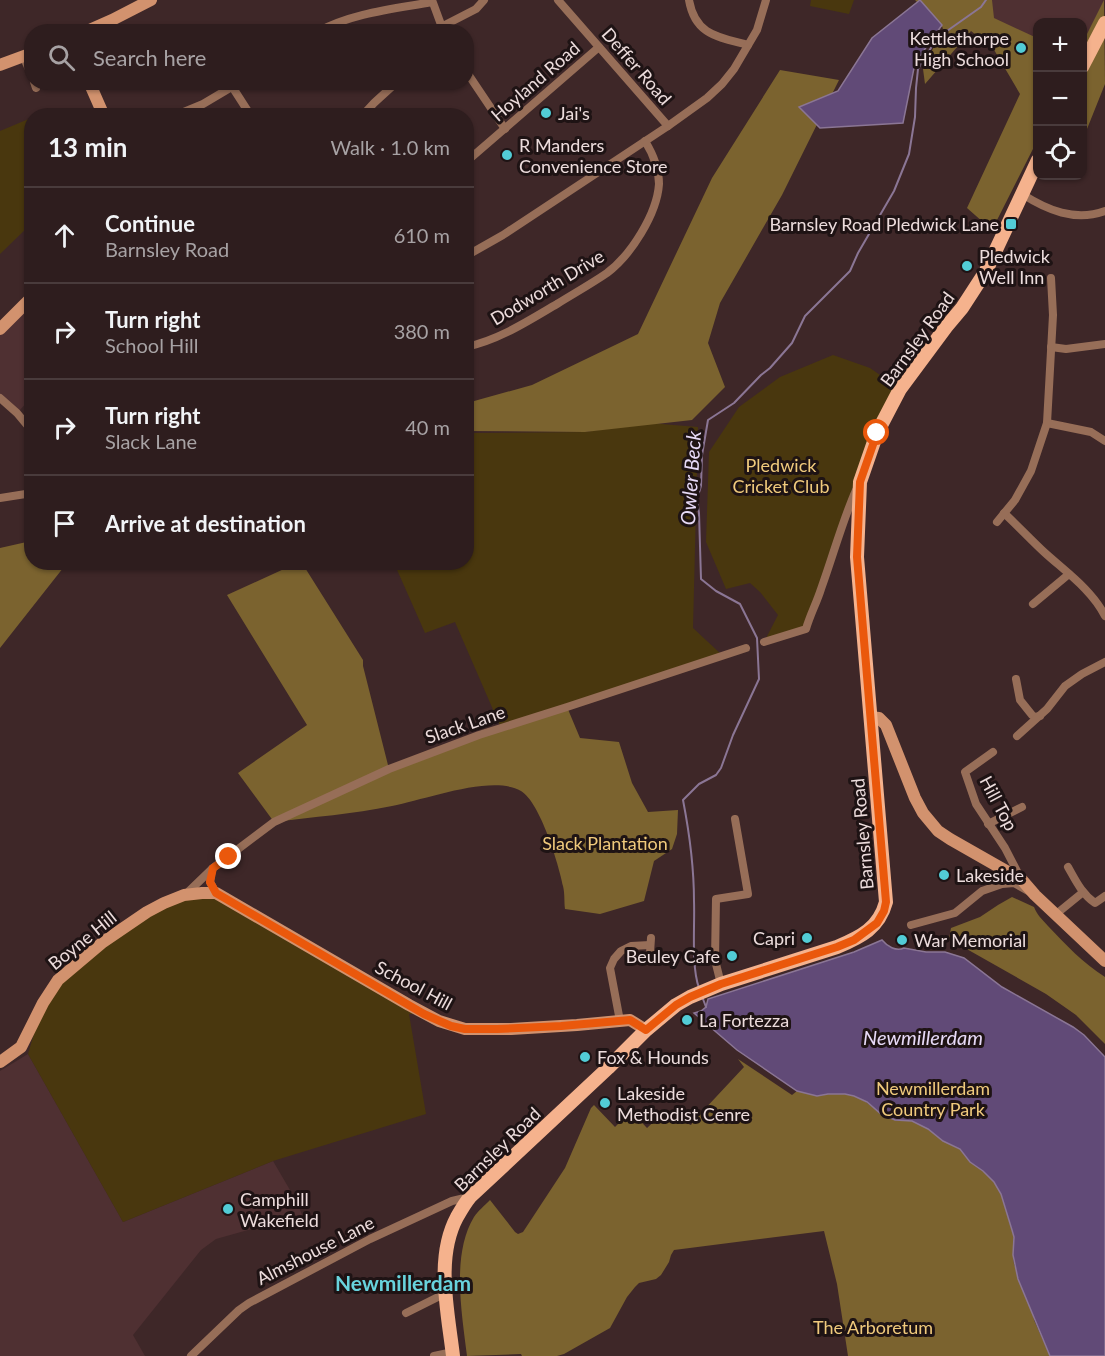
<!DOCTYPE html>
<meta charset="utf-8">
<style>
:root{--surface:#2e1d1e;--page:#362627;--text:#f1f3f6;--muted:#a7a2a4;--line:#493b3c}
body{margin:0;font-family:Lato,sans-serif;background:var(--page);color:var(--text)}
.controls{position:absolute;right:18px;top:18px;display:grid;overflow:hidden;border-radius:12px;box-shadow:0 2px 4px #0004}
.controls button{width:54px;height:54px;display:grid;place-items:center;padding:0;border:0;border-bottom:2px solid var(--line);background:var(--surface);color:var(--text);font:30px sans-serif}
.stop{position:absolute;width:18px;height:18px;margin:-14px;border:4px solid #ea580c;border-radius:50%;background:#fff}
.stop.end{background:#ea580c;border-color:#fff;box-shadow:0 2px 6px #0008}
.list{margin:0;padding:0;list-style:none}
h2{display:flex;justify-content:space-between;align-items:center;height:78px;margin:0;padding:0 24px;font-size:26px}
h2 small{font-size:20px;font-weight:400;color:var(--muted)}
.list li{display:grid;grid-template-columns:39px 1fr auto;gap:18px;align-items:center;box-sizing:border-box;height:96px;padding:0 24px;border-top:2px solid var(--line)}
.list b{display:block;font-size:22px;white-space:nowrap}
.list p{margin:0;font-size:20px;white-space:nowrap;color:var(--muted)}
.list em{font-size:20px;font-style:normal;color:var(--muted)}
.icon{flex:none;width:33px;height:33px;fill:none;stroke:currentColor;stroke-width:2;stroke-linecap:round;stroke-linejoin:round}
.map{position:relative;flex:none;width:1105px;height:1356px;overflow:hidden}
.search{position:absolute;background:var(--surface);box-shadow:0 2px 4px #0004;left:24px;top:24px;width:450px;height:66px;display:flex;align-items:center;gap:15px;box-sizing:border-box;padding:0 21px;border-radius:24px;color:var(--muted);font-size:22px}
.panel{position:absolute;background:var(--surface);box-shadow:0 2px 4px #0004;left:24px;top:108px;width:450px;height:462px;border-radius:24px}
.map>svg:first-child{display:block}
.built{fill:#4f3032}
.green{fill:#49370e}
.forest{fill:#7b632f}
.water{fill:#614a77;stroke:#8b7695;stroke-width:1.5}
.lines{fill:none;stroke-linecap:round;stroke-linejoin:round}
.stream{stroke:#8b7695;stroke-width:2}
.street{stroke:#976e58;stroke-width:8}
.secondary{stroke:#d2926e;stroke-width:12}
.primary{stroke:#f5b28d;stroke-width:14}
.route{stroke:#ea580c;stroke-width:8}
.poi-dot{fill:#52ccd6;stroke:#1e1314;stroke-width:2}
.labels{text-anchor:middle;dominant-baseline:central;stroke-width:6;stroke-linejoin:round;paint-order:stroke}
.poi-label{font-size:18px;fill:#ecdcdc;stroke:#1e1314;text-anchor:start}
.street-label{font-size:18px;fill:#ecdcdc;stroke:#1e1314}
.park-label{font-size:18px;fill:#f0ca7c;stroke:#1e1314}
.water-label{font-size:20px;font-style:italic;fill:#e7daf7;stroke:#1e1314}
.quarter-label{font-size:21px;font-weight:bold;fill:#68d3dd;stroke:#1e1314}
</style>
<div class="map">
<svg width="1105" height="1356" viewBox="0 0 1105 1356">
<rect width="100%" height="100%" fill="#3e2728"/>
<g class="built">
<polygon points="986,0 1105,0 1083,67 1082,22 1038,22 1037,81 978,24"/>
<polygon points="31,297 31,398 17,413 0,398 0,329"/>
<polygon points="28,1054 123,1222 273,1161 297,1202 302,1215 216,1239 201,1250 133,1335 145,1356 0,1356 0,1071"/>
</g>
<g class="green">
<polygon points="811,0 854,0 849,14 810,6"/>
<polygon points="31,118 31,224 0,254 0,131"/>
<polygon points="833,355 870,368 900,389 877,433 806,629 764,642 778,615 760,592 750,583 726,589 706,542 709,452 739,407 780,377"/>
<polygon points="649,423 698,427 693,628 722,655 501,728 455,622 425,633 394,563 466,562 467,433 585,432"/>
<polygon points="216,893 424,1014 409,1014 426,1114 273,1161 123,1222 28,1054 43,1003 58,980 164,903"/>
</g>
<g class="forest">
<polygon points="915,0 992,0 994,18 1037,38 1037,143 1036,143 992,230 967,208 1020,94 993,48 971,31 925,84 923,69 943,28"/>
<polygon points="1104,0 1105,84 1083,139 1083,42"/>
<polygon points="780,70 839,80 782,195 720,303 708,343 725,387 692,420 585,432 467,431 467,403 532,385 638,334 712,178"/>
<polygon points="31,541 32,562 67,563 0,648 0,548"/>
<path d="M297,563H302L363,660V666L389,769L567,707L580,738L619,742L632,783L648,812L678,810L677,834L672,849L654,861L644,901L600,914L565,909C564,902 565,894 563,886C559,865 540,802 521,791C492,774 425,800 392,806C353,814 313,817 274,822L238,773L307,725L227,595Z"/>
<path d="M1012,897L1034,907C1037,915 1042,919 1048,926C1066,945 1083,963 1105,977V1044L1076,1015L1046,994L949,939L951,928L980,917L998,905Z"/>
<path d="M738,1059L792,1095L797,1091L817,1096L828,1094H845L854,1096L866,1102L881,1114L895,1120L912,1121L928,1129L943,1141L960,1149L970,1162L983,1171L994,1182L1001,1194L1014,1237L1013,1256L1014,1264L1033,1312L1034,1320L1050,1356H848L837,1284L824,1231L674,1250L671,1255L669,1262L661,1275L656,1279L639,1283L635,1287L627,1297L610,1328L564,1354L557,1356H522L521,1354L467,1356C462,1314 451,1255 474,1217C478,1211 485,1205 490,1200L515,1232L518,1234L523,1232L565,1168L591,1108L594,1105L615,1127L631,1111L647,1128L666,1110L684,1122L691,1125L695,1119V1110L702,1112L744,1067Z"/>
</g>
<g class="water">
<polygon points="920,0 942,25 915,63 903,123 820,128 799,107 838,91 872,38"/>
<path d="M882,940C887,946 896,952 904,948L926,952H945L964,958L1002,987L1073,1027L1084,1035L1105,1057V1356H1050L1018,1279L1013,1255L1014,1237L1012,1230L1001,1194L994,1182L983,1171L970,1162L960,1149L943,1141L928,1129L912,1121L895,1120L881,1114L867,1102L854,1096L845,1094H828L817,1096L797,1091L737,1050L694,1013L701,1011L706,1007L708,999L854,952Z"/>
</g>
<g class="lines">
<g class="stream">
<path d="M699,988C691,966 695,925 694,901C694,869 689,831 683,800L699,784L716,775L721,768L733,735L759,679L757,638L740,604L716,591L701,579L699,513L697,499L701,486L702,455L708,420L734,403L761,375L770,368L792,343L805,316L850,271L858,253L894,191L909,154L915,117L916,88L918,69L937,38L981,7L986,0"/>
<polyline points="703,999 706,1007"/>
</g>
<g class="street">
<polyline points="432,0 443,30"/>
<polyline points="558,0 668,126"/>
<path d="M689,0C695,35 718,37 748,45"/>
<polyline points="441,27 476,9 484,0"/>
<path d="M317,32C352,13 393,9 432,2"/>
<polyline points="23,56 32,76"/>
<polyline points="466,71 505,129"/>
<polyline points="34,82 36,88"/>
<polyline points="233,88 251,116"/>
<polyline points="174,116 203,104 240,82"/>
<polyline points="362,116 374,103 397,82"/>
<polyline points="466,162 599,47"/>
<path d="M1022,194C1047,210 1075,222 1105,211"/>
<polyline points="466,256 503,235 668,126 707,98 722,84 734,69 757,30 766,0"/>
<path d="M466,347C499,340 528,321 557,304C573,294 591,284 607,273C631,255 657,214 659,184C659,167 653,154 645,141"/>
<polyline points="1051,347 1066,349 1105,344"/>
<polyline points="0,398 17,413 32,431"/>
<polyline points="1047,423 1091,432 1105,441"/>
<polyline points="0,498 32,493"/>
<path d="M1004,513C1018,526 1031,540 1044,552C1066,572 1092,590 1105,616"/>
<polyline points="997,522 1015,500 1031,471 1047,423 1053,315 1051,278"/>
<polyline points="1033,604 1069,574"/>
<path d="M764,642L806,629C810,615 817,602 821,589C833,556 842,522 856,490"/>
<polyline points="1016,679 1020,700 1032,715 1035,717 1040,716"/>
<polyline points="1017,736 1047,709 1065,686 1082,674 1105,662"/>
<polyline points="993,752 965,772 976,804 1005,848 1021,879"/>
<polyline points="988,824 1022,807"/>
<path d="M1068,867C1076,881 1082,894 1095,903L1105,896"/>
<polyline points="212,869 210,882 216,893"/>
<polyline points="185,895 213,868 274,822 389,769 479,735 567,707 746,648"/>
<polyline points="1055,915 1082,893"/>
<polyline points="911,925 955,913 982,891 1002,884 1014,883 1030,892"/>
<polyline points="650,953 651,938"/>
<polyline points="721,984 715,960 716,899 748,894 735,819"/>
<polyline points="620,1021 610,968 614,959 621,951 631,946 650,945"/>
<polyline points="406,1313 446,1293"/>
<polyline points="191,1356 239,1310 249,1303 370,1239 452,1201 469,1197"/>
<polyline points="434,1356 453,1352"/>
</g>
<g class="secondary">
<polyline points="85,32 112,20 151,0"/>
<polyline points="0,65 32,53"/>
<polyline points="89,82 104,116"/>
<polyline points="0,329 32,297"/>
<polyline points="870,717 879,718 886,725 915,798 923,813 938,831 950,839 1022,880 1035,895 1105,961"/>
<polyline points="0,1062 21,1047 43,1003 58,980 103,942 147,912 164,903 184,895 202,893 216,893 409,1005 439,1021 465,1029 511,1029 577,1025 630,1020 646,1030"/>
</g>
<g class="primary">
<polyline points="1082,67 1105,23"/>
<path d="M453,1356C448,1312 435,1258 457,1217C461,1210 465,1203 470,1197L608,1068L646,1030L676,1005L690,997L721,984L837,947C861,937 879,928 886,902L857,557L860,482L877,433L900,389L946,327L962,308L986,271L1038,160"/>
</g>
</g>
<g class="lines">
<polyline class="route" points="229,857 213,868 210,882 216,893 424,1014 451,1026 465,1029 497,1029 561,1026 630,1020 646,1030 676,1005 690,997 721,984 837,947 854,940 877,923 884,911 886,902 857,557 860,482 877,433"/>
</g>
<g class="poi-dot">
<circle cx="1021" cy="48" r="6"/>
<circle cx="546" cy="113" r="6"/>
<circle cx="507" cy="155" r="6"/>
<rect x="1005" y="218" width="12" height="12" rx="3"/>
<circle cx="967" cy="266" r="6"/>
<circle cx="944" cy="875" r="6"/>
<circle cx="807" cy="938" r="6"/>
<circle cx="902" cy="940" r="6"/>
<circle cx="732" cy="956" r="6"/>
<circle cx="687" cy="1020" r="6"/>
<circle cx="585" cy="1057" r="6"/>
<circle cx="605" cy="1103" r="6"/>
<circle cx="228" cy="1209" r="6"/>
</g>
<g class="labels">
<g class="poi-label">
<text x="1009" y="38" text-anchor="end">Kettlethorpe<tspan x="1009" dy="21">High School</tspan></text>
<text x="558" y="113">Jai's</text>
<text x="519" y="145">R Manders<tspan x="519" dy="21">Convenience Store</tspan></text>
<text x="999" y="224" text-anchor="end">Barnsley Road Pledwick Lane</text>
<text x="979" y="256">Pledwick<tspan x="979" dy="21">Well Inn</tspan></text>
<text x="956" y="875">Lakeside</text>
<text x="795" y="938" text-anchor="end">Capri</text>
<text x="914" y="940">War Memorial</text>
<text x="720" y="956" text-anchor="end">Beuley Cafe</text>
<text x="699" y="1020">La Fortezza</text>
<text x="597" y="1057">Fox &amp; Hounds</text>
<text x="617" y="1093">Lakeside<tspan x="617" dy="21">Methodist Cenre</tspan></text>
<text x="240" y="1199">Camphill<tspan x="240" dy="21">Wakefield</tspan></text>
</g>
<g class="street-label">
<text transform="translate(637 66) rotate(49)">Deffer Road</text>
<text transform="translate(535 81) rotate(-41)">Hoyland Road</text>
<text transform="translate(547 287) rotate(-31)">Dodworth Drive</text>
<text transform="translate(917 339) rotate(-54)">Barnsley Road</text>
<text transform="translate(465 724) rotate(-19)">Slack Lane</text>
<text transform="translate(999 803) rotate(62)">Hill Top</text>
<text transform="translate(862 834) rotate(-95)">Barnsley Road</text>
<text transform="translate(82 940) rotate(-39)">Boyne Hill</text>
<text transform="translate(414 985) rotate(28)">School Hill</text>
<text transform="translate(497 1149) rotate(-44)">Barnsley Road</text>
<text transform="translate(315 1250) rotate(-27)">Almshouse Lane</text>
</g>
<g class="park-label">
<text x="781" y="465">Pledwick<tspan x="781" dy="21">Cricket Club</tspan></text>
<text x="605" y="843">Slack Plantation</text>
<text x="933" y="1088">Newmillerdam<tspan x="933" dy="21">Country Park</tspan></text>
<text x="873" y="1327">The Arboretum</text>
</g>
<g class="water-label">
<text transform="translate(690 478) rotate(-86)">Owler Beck</text>
<text x="923" y="1037">Newmillerdam</text>
</g>
<g class="quarter-label">
<text x="403" y="1282">Newmillerdam</text>
</g>
</g>
</svg>
<div class="controls">
<button>+</button>
<button>−</button>
<button><svg class="icon" aria-label="locate" viewBox="0 0 24 24"><circle cx="12" cy="12" r="6"/><path d="M12 2v4M12 18v4M2 12h4M18 12h4"/></svg></button>
</div>
<div class="stop" style="left:877px;top:433px"></div>
<div class="stop end" style="left:229px;top:857px"></div>
<div class="search"><svg class="icon" aria-label="search" viewBox="0 0 24 24"><circle cx="10" cy="10" r="6"/><path d="M15 15l6 6"/></svg>Search here</div>
<section class="panel">
<h2>13 min<small>Walk · 1.0 km</small></h2>
<ul class="list">
<li><svg class="icon" aria-label="ahead" viewBox="0 0 24 24"><path d="M12 20V5M6 11l6-6 6 6"/></svg><div><b>Continue</b><p>Barnsley Road</p></div><em>610 m</em></li>
<li><svg class="icon" aria-label="right" viewBox="0 0 24 24"><path d="M7 20v-9h11M14 6l5 5-5 5"/></svg><div><b>Turn right</b><p>School Hill</p></div><em>380 m</em></li>
<li><svg class="icon" aria-label="right" viewBox="0 0 24 24"><path d="M7 20v-9h11M14 6l5 5-5 5"/></svg><div><b>Turn right</b><p>Slack Lane</p></div><em>40 m</em></li>
<li><svg class="icon" aria-label="arrive" viewBox="0 0 24 24"><path d="M6 21V4h12l-3 4 3 4H6"/></svg><div><b>Arrive at destination</b></div></li>
</ul>
</section>
</div>
